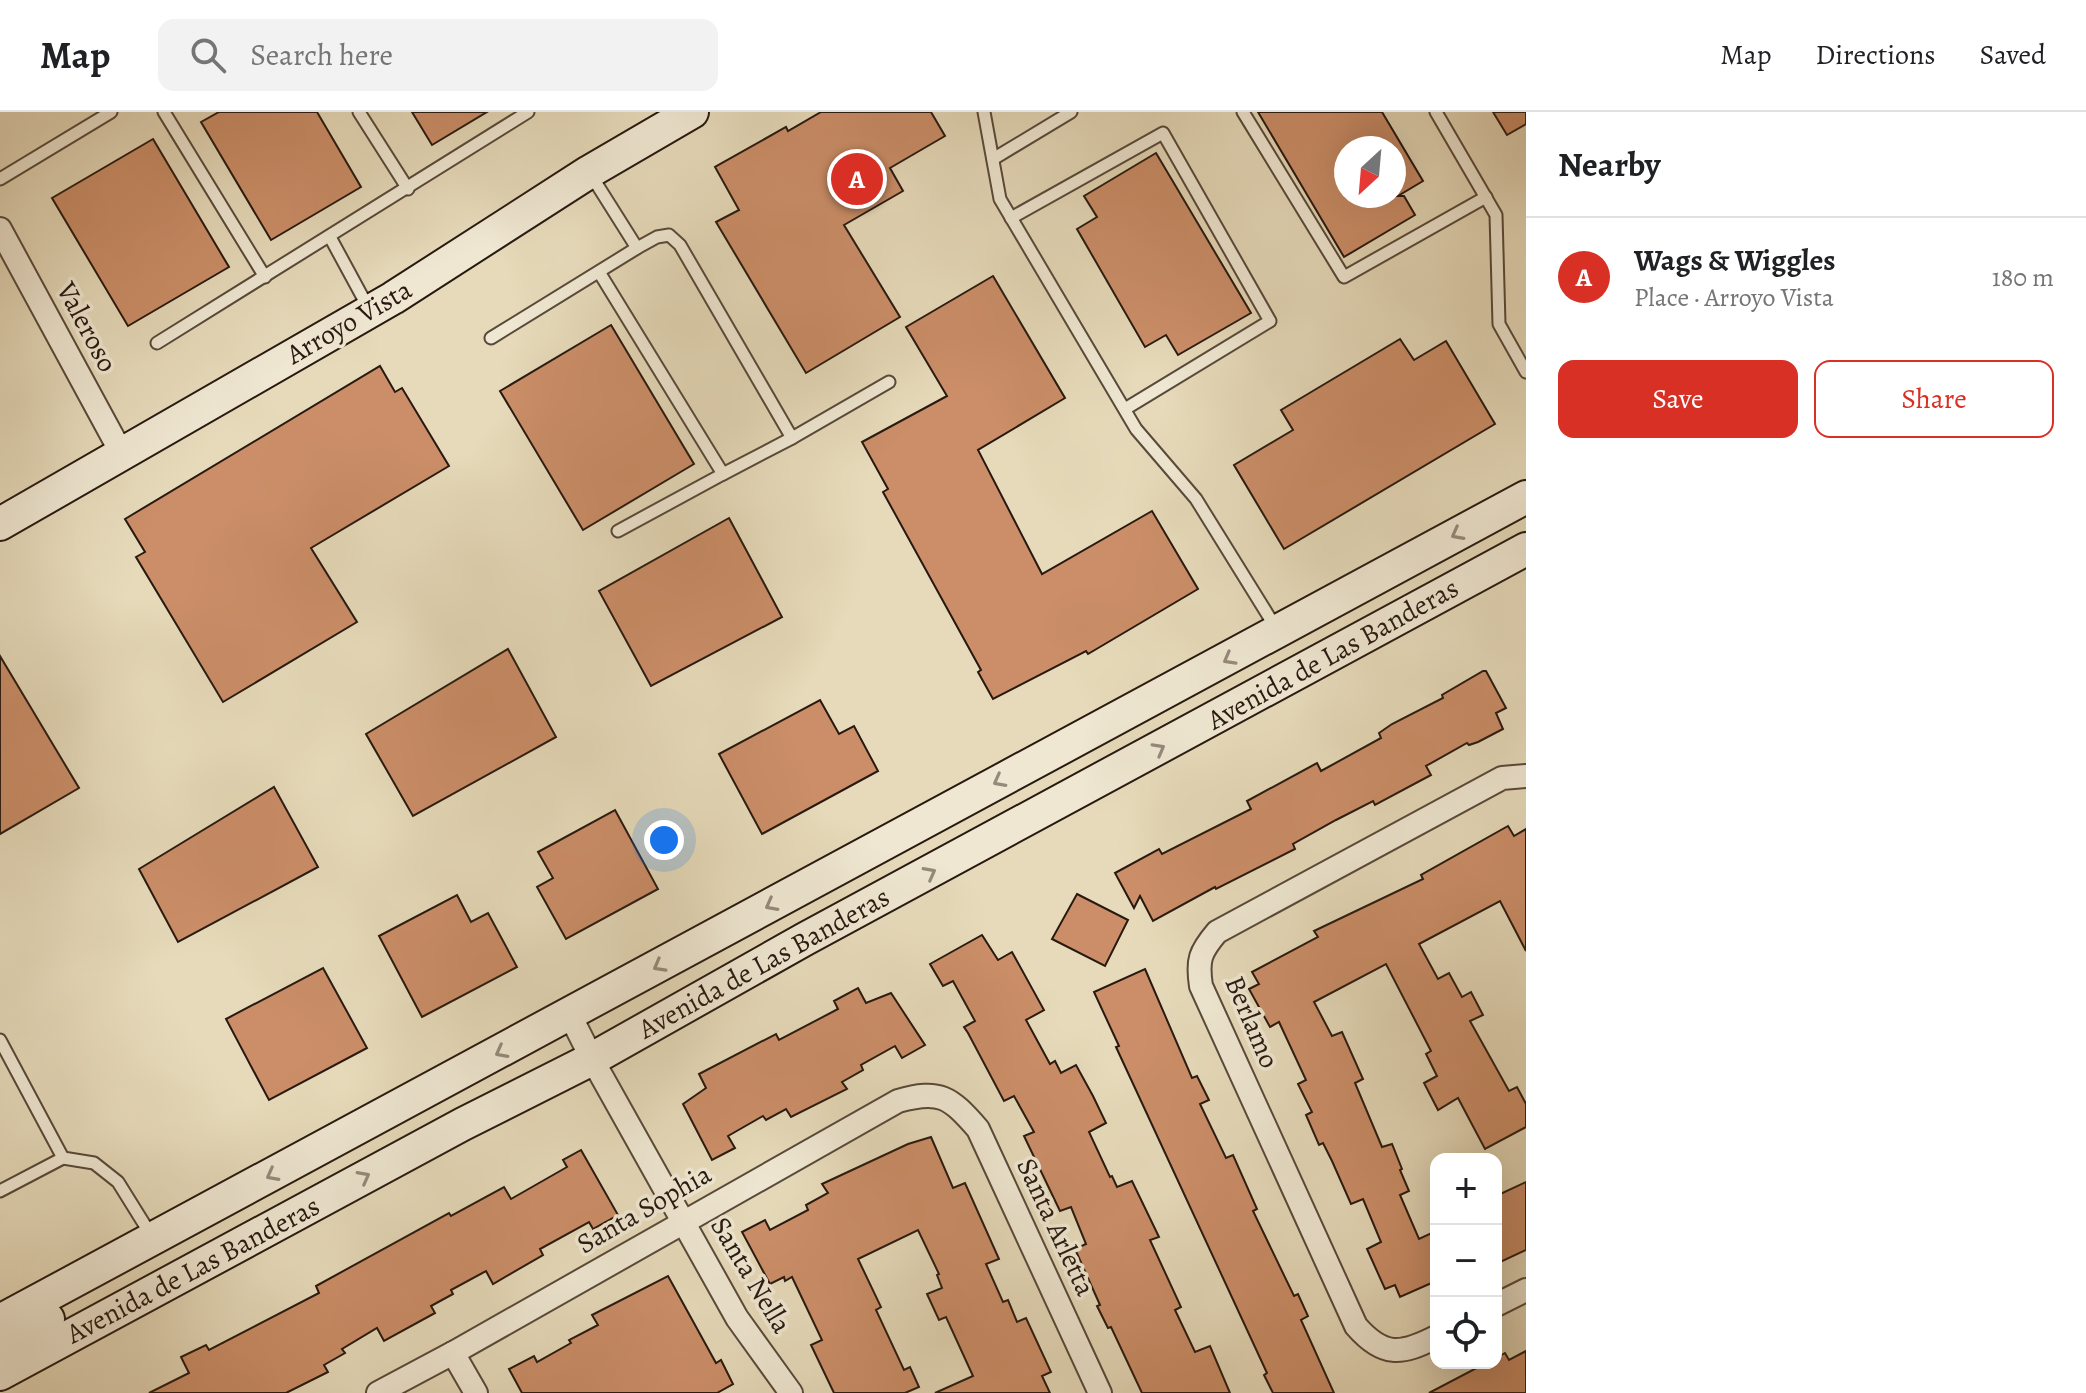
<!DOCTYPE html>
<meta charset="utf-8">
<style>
:root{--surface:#fff;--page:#f2f2f2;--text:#202124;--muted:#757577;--line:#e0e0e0;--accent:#d93025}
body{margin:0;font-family:Alegreya,serif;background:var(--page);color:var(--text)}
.controls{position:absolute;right:24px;bottom:24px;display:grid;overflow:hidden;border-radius:16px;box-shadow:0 8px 32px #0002}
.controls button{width:72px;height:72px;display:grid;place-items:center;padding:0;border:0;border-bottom:2px solid var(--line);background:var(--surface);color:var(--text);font:40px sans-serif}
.compass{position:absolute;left:1334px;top:24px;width:72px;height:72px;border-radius:50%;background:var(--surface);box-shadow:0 8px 32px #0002;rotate:206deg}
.you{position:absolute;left:664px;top:728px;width:28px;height:28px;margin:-20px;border:6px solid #fff;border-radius:50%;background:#1a73e8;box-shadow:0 0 0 12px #1a73e833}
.badge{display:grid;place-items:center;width:52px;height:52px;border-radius:50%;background:var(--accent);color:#fff;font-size:26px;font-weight:700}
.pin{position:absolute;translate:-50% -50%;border:4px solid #fff;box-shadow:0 2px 8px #0006}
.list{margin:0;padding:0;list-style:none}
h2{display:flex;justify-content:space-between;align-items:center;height:104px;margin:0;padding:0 32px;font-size:34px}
h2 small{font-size:26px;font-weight:400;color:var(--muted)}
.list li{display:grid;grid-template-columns:52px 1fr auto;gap:24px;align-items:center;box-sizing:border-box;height:120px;padding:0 32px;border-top:2px solid var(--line)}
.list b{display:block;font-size:30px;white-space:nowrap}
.list p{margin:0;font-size:26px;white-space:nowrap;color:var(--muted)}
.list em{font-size:26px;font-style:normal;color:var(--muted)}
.actions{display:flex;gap:16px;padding:24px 32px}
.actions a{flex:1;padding:18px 0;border:2px solid var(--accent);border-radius:16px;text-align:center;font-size:28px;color:var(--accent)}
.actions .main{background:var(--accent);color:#fff}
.icon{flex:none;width:44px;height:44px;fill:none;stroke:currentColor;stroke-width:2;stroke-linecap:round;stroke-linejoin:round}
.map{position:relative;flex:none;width:1526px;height:1281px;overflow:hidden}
header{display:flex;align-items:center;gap:48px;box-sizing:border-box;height:112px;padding:0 40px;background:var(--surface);border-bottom:2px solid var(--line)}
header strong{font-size:38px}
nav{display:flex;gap:44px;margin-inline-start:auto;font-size:28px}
.search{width:560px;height:72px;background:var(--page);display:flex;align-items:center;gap:20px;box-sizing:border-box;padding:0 28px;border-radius:16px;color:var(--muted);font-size:30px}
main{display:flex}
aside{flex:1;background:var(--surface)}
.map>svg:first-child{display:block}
.building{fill:#cb8e68;stroke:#281910;stroke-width:2;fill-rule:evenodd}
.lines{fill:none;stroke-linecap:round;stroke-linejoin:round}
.lane-casing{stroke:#58493a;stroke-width:15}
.street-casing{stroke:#58493a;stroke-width:26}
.secondary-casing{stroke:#281910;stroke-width:36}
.lane{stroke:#efe7d2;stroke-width:11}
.street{stroke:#efe7d2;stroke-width:22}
.secondary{stroke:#efe7d2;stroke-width:32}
.oneway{stroke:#958a7b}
.labels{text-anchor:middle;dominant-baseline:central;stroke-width:7;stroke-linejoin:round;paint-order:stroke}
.street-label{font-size:28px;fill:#281910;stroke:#efe7d2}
</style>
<header>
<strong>Map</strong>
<div class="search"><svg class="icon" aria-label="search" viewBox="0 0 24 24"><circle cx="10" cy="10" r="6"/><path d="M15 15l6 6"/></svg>Search here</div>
<nav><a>Map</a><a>Directions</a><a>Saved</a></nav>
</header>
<main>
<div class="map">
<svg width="1526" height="1281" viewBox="0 0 1526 1281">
<rect width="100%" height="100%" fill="#e6daba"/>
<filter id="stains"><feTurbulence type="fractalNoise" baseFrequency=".0025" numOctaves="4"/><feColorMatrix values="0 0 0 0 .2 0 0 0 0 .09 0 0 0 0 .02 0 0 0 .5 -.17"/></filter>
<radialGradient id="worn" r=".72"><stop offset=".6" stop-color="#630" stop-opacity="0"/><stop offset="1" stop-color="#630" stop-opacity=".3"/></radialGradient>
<g class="building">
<polygon points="219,0 317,0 361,75 271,128 201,10"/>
<polygon points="412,0 487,0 432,33"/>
<polygon points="821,0 931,0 945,24 890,56 903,79 844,113 900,205 806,261 716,110 739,98 715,55 786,15 788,19"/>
<path d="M1258,0H1382L1423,69L1398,84H1404L1415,103L1344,145ZM1346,36H1394V84H1346Z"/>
<polygon points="1493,0 1526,0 1526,12 1507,23"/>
<polygon points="153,27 229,155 128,214 52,86"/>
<polygon points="1156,41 1251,201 1178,243 1166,223 1145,235 1077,117 1097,105 1084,84"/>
<polygon points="993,164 1065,286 978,338 1042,462 1152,399 1198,477 1088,542 1086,539 993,587 978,560 981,558 883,380 888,377 862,330 947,284 906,215"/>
<polygon points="611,213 694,352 583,418 500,279"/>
<polygon points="1400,227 1414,248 1446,229 1495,312 1284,437 1234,353 1293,318 1281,298"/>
<polygon points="380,254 395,280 402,276 449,354 311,436 357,510 223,590 136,445 145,440 125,407"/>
<polygon points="729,406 782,505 651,574 599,479"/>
<polygon points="508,537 556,625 413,704 366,622"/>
<polygon points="0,544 79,676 0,722"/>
<polygon points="1483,559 1486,559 1506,596 1496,601 1503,617 1478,630 1469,633 1467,631 1426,654 1431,663 1375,693 1373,689 1336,708 1293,732 1295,737 1216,777 1215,775 1153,809 1140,784 1134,796 1115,761 1159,737 1162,742 1251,697 1247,689 1317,651 1321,659 1381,626 1379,621 1392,612 1443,586 1442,583"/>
<polygon points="820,588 839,622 854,614 878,659 762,722 719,642"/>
<polygon points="274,675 318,755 178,830 139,757"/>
<polygon points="615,698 658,777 566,827 537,775 553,766 538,740"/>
<polygon points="1508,714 1514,724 1526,717 1526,839 1500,789 1419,832 1438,867 1449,861 1462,885 1471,880 1483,903 1470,909 1509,979 1517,975 1526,992 1526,1015 1485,1037 1458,986 1438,998 1424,971 1437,964 1426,942 1431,939 1386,852 1314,890 1332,924 1342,920 1363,967 1355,971 1382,1035 1392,1032 1402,1057 1400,1058 1409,1079 1400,1083 1419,1127 1436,1119 1436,1169 1400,1185 1395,1173 1385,1177 1367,1137 1381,1130 1363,1087 1351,1092 1332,1049 1323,1031 1319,1033 1306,1003 1312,1000 1298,972 1306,968 1279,910 1270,915 1249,877 1259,872 1252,860 1318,825 1314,819 1423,767 1421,763"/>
<polygon points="1077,782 1128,808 1105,854 1052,827"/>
<polygon points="457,783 471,810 488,801 517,855 422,905 379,824"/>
<polygon points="982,823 998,848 1012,840 1044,898 1026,908 1050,952 1055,949 1061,961 1076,953 1093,984 1106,1011 1089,1020 1110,1065 1112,1064 1117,1075 1132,1069 1159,1125 1150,1128 1181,1195 1175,1198 1195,1240 1210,1234 1230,1281 1142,1281 1111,1215 1108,1216 1097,1194 1100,1193 1075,1137 1086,1132 1071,1095 1060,1099 1024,1024 1034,1020 1014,984 1004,989 968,921 964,915 975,909 953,869 943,874 930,852"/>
<polygon points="323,856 367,936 269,988 226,907"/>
<polygon points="1145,857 1192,966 1197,964 1209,988 1200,992 1226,1046 1233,1043 1257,1097 1253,1099 1294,1184 1298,1182 1308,1204 1301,1208 1334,1281 1273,1281 1264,1263 1267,1261 1116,935 1119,934 1094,880"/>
<polygon points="858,876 866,891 891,881 925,933 902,946 895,934 861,953 863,958 842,970 847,977 791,1005 786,997 766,1008 763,1004 728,1024 735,1036 712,1048 683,992 706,976 699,962 776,922 779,928 838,897 834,889"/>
<polygon points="931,1025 953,1076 965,1071 999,1147 986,1152 1003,1190 1008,1188 1017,1210 1026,1206 1051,1260 1042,1264 1050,1281 935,1281 973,1264 946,1205 939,1208 927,1182 942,1176 937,1163 939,1162 918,1118 858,1147 881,1195 876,1198 904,1258 910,1255 919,1275 905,1281 834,1281 811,1233 822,1228 792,1165 785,1169 784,1165 770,1172 742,1120 765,1108 770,1118 808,1098 806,1093 828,1081 822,1072 908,1032"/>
<polygon points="581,1038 618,1103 593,1117 589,1110 540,1137 543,1143 493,1172 486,1159 451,1178 453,1182 431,1194 435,1201 384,1229 377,1216 342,1237 345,1241 324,1253 328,1260 286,1281 149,1281 189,1261 181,1245 206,1233 209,1238 319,1181 316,1174 449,1101 451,1104 504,1075 511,1087 567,1055 563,1048"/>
<polygon points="1526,1070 1526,1138 1496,1152 1496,1084"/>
<polygon points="668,1164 716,1251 721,1248 733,1272 717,1281 522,1281 509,1257 534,1244 537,1250 571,1231 569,1228 598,1213 592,1203"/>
<polygon points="1526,1239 1526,1281 1429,1281 1486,1251 1496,1251 1496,1246 1505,1241 1509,1248"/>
</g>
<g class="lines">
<g class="lane-casing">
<g id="lane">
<polyline points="164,0 265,165"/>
<polyline points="359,0 408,77"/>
<polyline points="984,0 1000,87 1136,317 1196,387 1276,516"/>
<polyline points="1243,0 1344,165 1486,85"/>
<polyline points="1436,0 1496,103 1499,212 1526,260"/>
<polyline points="993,47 1071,0"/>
<polyline points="591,63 637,136 657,125 669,123 680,133 792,326 889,270"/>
<polyline points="0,67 111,0"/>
<polyline points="1011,106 1163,21 1270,209 1125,297"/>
<polyline points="330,125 369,197"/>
<polyline points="599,160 723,362 618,419"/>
<polyline points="491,226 637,136"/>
<polyline points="157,231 528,0"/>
<polyline points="723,362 792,326"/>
<polyline points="0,928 63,1046"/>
<polyline points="0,1079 63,1046 94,1051 118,1070 151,1123"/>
</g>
</g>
<g class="street-casing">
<g id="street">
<polyline points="0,117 122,342"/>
<polyline points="570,903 592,947 737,1206 791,1281"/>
<polyline points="1496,1193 1526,1178"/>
<path d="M1436,1225C1401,1243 1383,1245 1356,1214L1201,874C1197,848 1200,840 1217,820L1502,666L1526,664"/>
<polyline points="453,1241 476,1281"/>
<path d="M378,1281L453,1241L898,989C940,977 950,985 978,1017L1100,1281"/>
</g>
</g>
<g class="secondary-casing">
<g id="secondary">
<polyline points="0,412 393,186 589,60 692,0"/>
<polyline points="0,1209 1526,385"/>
<polyline points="0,1235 48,1207"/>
<polyline points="0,1262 463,1012 592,947 805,827 1526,437"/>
</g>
</g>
<use href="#lane" class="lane"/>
<use href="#street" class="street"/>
<use href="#secondary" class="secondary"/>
</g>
<defs><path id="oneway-chevron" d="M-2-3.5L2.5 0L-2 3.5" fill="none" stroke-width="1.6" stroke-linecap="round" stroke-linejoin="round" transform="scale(2)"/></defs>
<g class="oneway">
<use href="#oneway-chevron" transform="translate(1457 422) rotate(152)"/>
<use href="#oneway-chevron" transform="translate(1229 547) rotate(151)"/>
<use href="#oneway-chevron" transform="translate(1159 637) rotate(-29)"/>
<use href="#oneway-chevron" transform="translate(999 669) rotate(152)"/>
<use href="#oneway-chevron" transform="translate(930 761) rotate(-28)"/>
<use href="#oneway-chevron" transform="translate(771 793) rotate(152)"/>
<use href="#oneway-chevron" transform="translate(659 854) rotate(151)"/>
<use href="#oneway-chevron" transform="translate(501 940) rotate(152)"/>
<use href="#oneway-chevron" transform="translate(272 1063) rotate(152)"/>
<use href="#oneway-chevron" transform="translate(364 1065) rotate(-28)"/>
</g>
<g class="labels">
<g class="street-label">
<text transform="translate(349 210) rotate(-30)">Arroyo Vista</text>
<text transform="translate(87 215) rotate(62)">Valeroso</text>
<text transform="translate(1333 542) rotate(-29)">Avenida de Las Banderas</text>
<text transform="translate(764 851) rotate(-29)">Avenida de Las Banderas</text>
<text transform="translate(1252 910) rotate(67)">Berlamo</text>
<text transform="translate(644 1097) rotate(-30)">Santa Sophia</text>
<text transform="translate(1056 1115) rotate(65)">Santa Arletta</text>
<text transform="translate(193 1158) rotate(-28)">Avenida de Las Banderas</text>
<text transform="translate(751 1163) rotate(59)">Santa Nella</text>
</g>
</g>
<rect width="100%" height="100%" filter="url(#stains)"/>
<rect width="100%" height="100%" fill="url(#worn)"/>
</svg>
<div class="controls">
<button>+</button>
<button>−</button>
<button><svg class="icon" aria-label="locate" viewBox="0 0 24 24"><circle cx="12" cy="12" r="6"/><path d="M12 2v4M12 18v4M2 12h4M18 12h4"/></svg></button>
</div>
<svg class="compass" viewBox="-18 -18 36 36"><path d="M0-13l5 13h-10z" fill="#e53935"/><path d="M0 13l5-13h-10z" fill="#757577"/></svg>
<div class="you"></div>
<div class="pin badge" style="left:857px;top:67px">A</div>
</div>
<aside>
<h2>Nearby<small></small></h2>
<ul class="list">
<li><span class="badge">A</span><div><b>Wags &amp; Wiggles</b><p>Place · Arroyo Vista</p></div><em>180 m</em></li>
</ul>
<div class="actions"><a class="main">Save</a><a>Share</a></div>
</aside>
</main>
